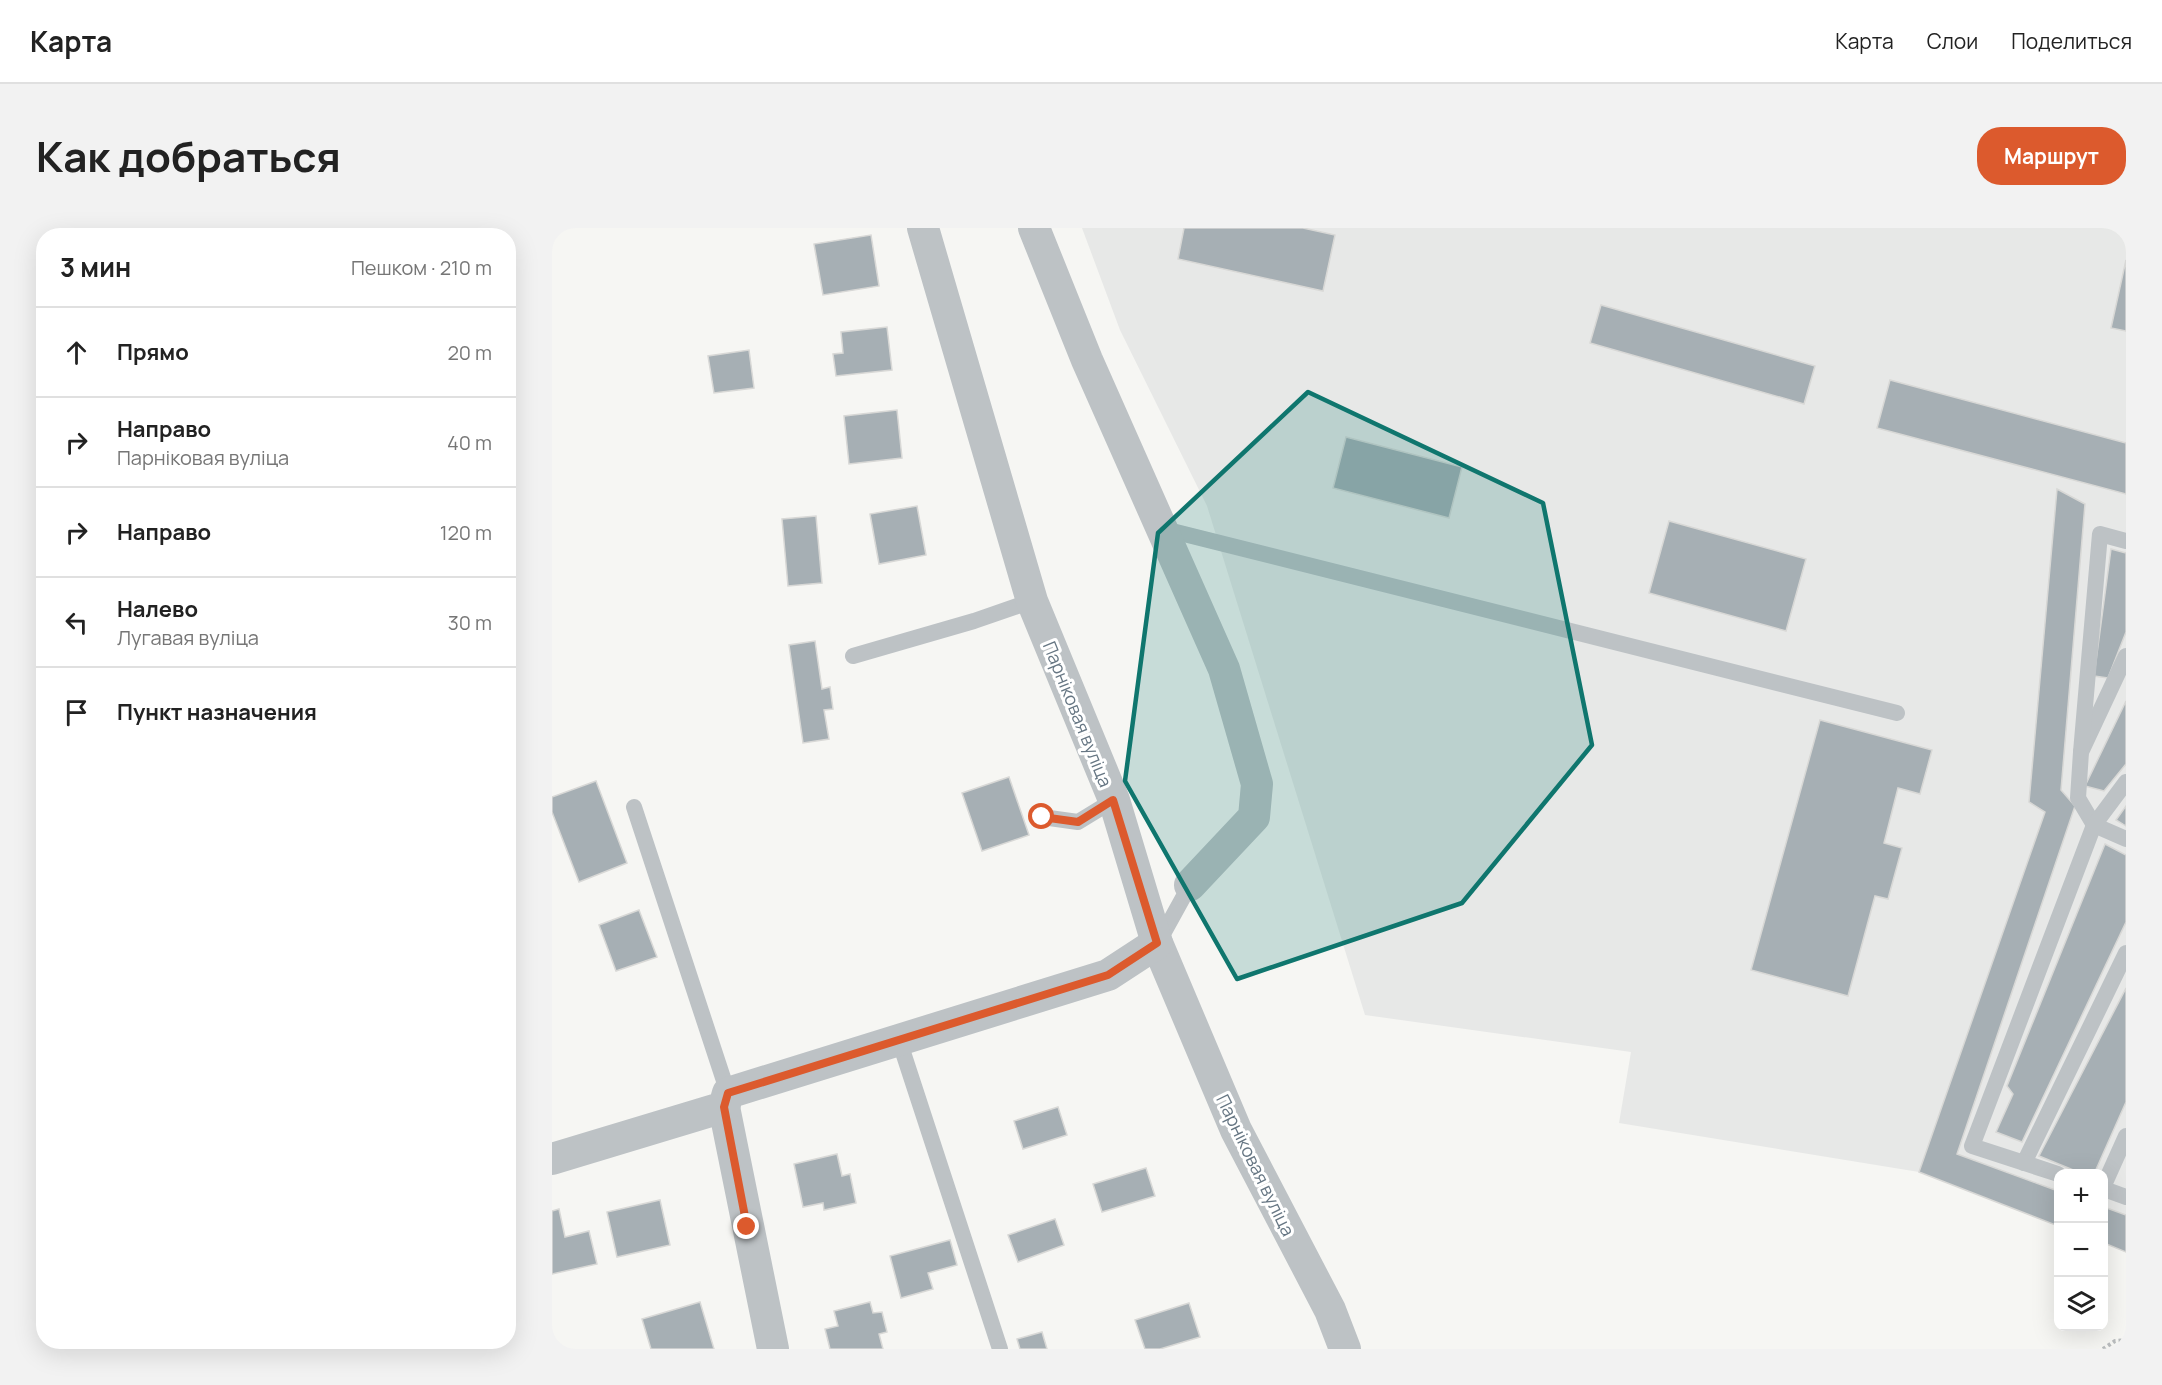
<!DOCTYPE html>
<html lang="ru">
<meta charset="utf-8">
<style>
:root{--surface:#fff;--page:#f2f2f2;--text:#222;--muted:#767676;--line:#e0e0e0;--accent:#dc5a2d}
body{margin:0;font-family:Manrope,sans-serif;background:var(--page);color:var(--text)}
.controls{position:absolute;right:18px;bottom:18px;display:grid;overflow:hidden;border-radius:12px;box-shadow:0 6px 24px #0002}
.controls button{width:54px;height:54px;display:grid;place-items:center;padding:0;border:0;border-bottom:2px solid var(--line);background:var(--surface);color:var(--text);font:30px sans-serif}
.stop{position:absolute;width:18px;height:18px;margin:-14px;border:4px solid #dc5a2d;border-radius:50%;background:#fff}
.stop.end{background:#dc5a2d;border-color:#fff;box-shadow:0 2px 6px #0008}
.list{margin:0;padding:0;list-style:none}
h2{display:flex;justify-content:space-between;align-items:center;height:78px;margin:0;padding:0 24px;font-size:26px}
h2 small{font-size:20px;font-weight:400;color:var(--muted)}
.list li{display:grid;grid-template-columns:39px 1fr auto;gap:18px;align-items:center;box-sizing:border-box;height:90px;padding:0 24px;border-top:2px solid var(--line)}
.list b{display:block;font-size:22px;white-space:nowrap}
.list p{margin:0;font-size:20px;white-space:nowrap;color:var(--muted)}
.list em{font-size:20px;font-style:normal;color:var(--muted)}
.icon{flex:none;width:33px;height:33px;fill:none;stroke:currentColor;stroke-width:2;stroke-linecap:round;stroke-linejoin:round}
.map{position:relative;flex:none;width:1574px;height:1121px;overflow:hidden;border-radius:24px}
header{display:flex;align-items:center;gap:36px;box-sizing:border-box;height:84px;padding:0 30px;background:var(--surface);border-bottom:2px solid var(--line)}
header strong{font-size:28px}
nav{display:flex;gap:33px;margin-inline-start:auto;font-size:21px}
.intro{display:flex;align-items:center;justify-content:space-between;box-sizing:border-box;height:144px;padding:0 36px}
h1{margin:0;font-size:42px}
.button{padding:15px 27px;border-radius:24px;background:var(--accent);color:#fff;font-size:21px;font-weight:700}
main{display:flex;gap:36px;padding:0 36px}
aside{flex:1;background:var(--surface);border-radius:24px;box-shadow:0 6px 24px #0002}
.map>svg:first-child{display:block}
.built{fill:#e7e8e7}
.building{fill:#a6afb4;stroke:#d8d8d6;stroke-width:1.5}
.lines{fill:none;stroke-linecap:round;stroke-linejoin:round}
.path{stroke:#b8bbbd;stroke-width:4;stroke-dasharray:3 3;stroke-linecap:butt}
.lane{stroke:#bdc2c5;stroke-width:16}
.street{stroke:#bdc2c5;stroke-width:32}
.route{stroke:#dc5a2d;stroke-width:8}
.marked{fill:#0f766e;fill-opacity:0.2;stroke:#0f766e;stroke-width:4.5;stroke-linejoin:round}
.labels{text-anchor:middle;dominant-baseline:central;stroke-width:6;stroke-linejoin:round;paint-order:stroke}
.street-label{font-size:18px;fill:#667683;stroke:#fff}
</style>
<header>
<strong>Карта</strong>
<nav><a>Карта</a><a>Слои</a><a>Поделиться</a></nav>
</header>
<div class="intro"><h1>Как добраться</h1><a class="button">Маршрут</a></div>
<main>
<aside>
<h2>3 мин<small>Пешком · 210 m</small></h2>
<ul class="list">
<li><svg class="icon" aria-label="ahead" viewBox="0 0 24 24"><path d="M12 20V5M6 11l6-6 6 6"/></svg><div><b>Прямо</b></div><em>20 m</em></li>
<li><svg class="icon" aria-label="right" viewBox="0 0 24 24"><path d="M7 20v-9h11M14 6l5 5-5 5"/></svg><div><b>Направо</b><p>Парніковая вуліца</p></div><em>40 m</em></li>
<li><svg class="icon" aria-label="right" viewBox="0 0 24 24"><path d="M7 20v-9h11M14 6l5 5-5 5"/></svg><div><b>Направо</b></div><em>120 m</em></li>
<li><svg class="icon" aria-label="left" viewBox="0 0 24 24"><path d="M17 20v-9H6M10 6l-5 5 5 5"/></svg><div><b>Налево</b><p>Лугавая вуліца</p></div><em>30 m</em></li>
<li><svg class="icon" aria-label="arrive" viewBox="0 0 24 24"><path d="M6 21V4h12l-3 4 3 4H6"/></svg><div><b>Пункт назначения</b></div></li>
</ul>
</aside>
<div class="map">
<svg width="1574" height="1121" viewBox="0 0 1574 1121">
<rect width="100%" height="100%" fill="#f6f6f3"/>
<polygon class="built" points="530,0 1574,0 1574,1024 1552,1015 1552,946 1506,946 1506,998 1367,944 1067,895 1079,824 813,787 655,278 568,102"/>
<g class="building">
<polygon points="632,0 751,0 783,7 771,63 626,31"/>
<polygon points="319,7 327,58 271,67 262,16"/>
<polygon points="1574,32 1574,103 1559,100"/>
<polygon points="1049,77 1263,138 1252,176 1038,115"/>
<polygon points="335,99 340,142 284,148 281,126 291,125 289,104"/>
<polygon points="197,122 202,160 162,165 156,128"/>
<polygon points="1338,152 1574,215 1574,266 1325,200"/>
<polygon points="345,182 350,230 297,236 292,188"/>
<polygon points="794,209 910,239 897,290 781,260"/>
<polygon points="1505,261 1533,276 1509,562 1523,578 1405,926 1506,963 1506,998 1367,944 1493,584 1477,574"/>
<polygon points="365,278 374,327 327,336 318,286"/>
<polygon points="264,288 270,355 236,358 230,291"/>
<polygon points="1117,293 1254,331 1234,403 1097,365"/>
<polygon points="1559,321 1574,325 1574,404 1556,450 1542,448"/>
<polygon points="263,413 270,461 278,459 281,481 272,482 277,511 251,515 237,417"/>
<polygon points="1574,473 1574,536 1552,563 1533,558"/>
<polygon points="1268,492 1380,522 1368,566 1346,560 1332,615 1350,620 1336,671 1323,668 1296,768 1199,742"/>
<polygon points="457,549 477,607 430,623 410,565"/>
<polygon points="44,553 75,635 27,654 0,584 0,569"/>
<polygon points="1574,578 1574,598 1564,592"/>
<polygon points="1553,616 1574,627 1574,694 1470,914 1444,904 1461,866 1455,858"/>
<polygon points="87,682 105,729 64,743 47,697"/>
<polygon points="1574,760 1574,874 1542,946 1531,946 1487,928"/>
<polygon points="506,879 515,907 471,921 462,893"/>
<polygon points="285,926 290,948 298,946 304,975 272,982 271,975 251,979 242,936"/>
<polygon points="594,940 603,968 550,984 541,956"/>
<polygon points="108,972 118,1017 65,1029 55,984"/>
<polygon points="1552,979 1574,987 1574,1024 1552,1015"/>
<polygon points="7,981 13,1009 37,1003 45,1036 0,1046 0,983"/>
<polygon points="503,991 512,1017 466,1034 456,1007"/>
<polygon points="398,1012 405,1037 376,1045 381,1061 349,1070 338,1028"/>
<polygon points="148,1074 162,1121 99,1121 90,1091"/>
<polygon points="318,1074 321,1085 330,1084 335,1104 327,1106 331,1121 278,1121 273,1101 286,1098 282,1083"/>
<polygon points="637,1075 648,1109 608,1121 593,1121 583,1092"/>
<polygon points="490,1104 495,1121 468,1121 465,1111"/>
</g>
<g class="lines">
<polyline class="path" points="1551,1121 1563,1113 1574,1112"/>
<g class="lane">
<polyline points="612,301 1345,485"/>
<polyline points="301,428 422,393 480,373"/>
<polyline points="1574,428 1529,524 1526,570 1542,597 1574,611"/>
<polyline points="1529,524 1548,306 1574,313"/>
<polyline points="82,579 176,865"/>
<polyline points="490,589 526,594 562,572"/>
<polyline points="606,715 638,657"/>
<polyline points="347,812 448,1121"/>
<polyline points="1472,935 1574,725"/>
<polyline points="1506,946 1420,918 1542,597 1574,554"/>
<polyline points="1552,957 1574,908"/>
<polyline points="1552,961 1574,969"/>
</g>
<g class="street">
<polyline points="371,0 480,373 562,572 605,715 684,902 778,1082 793,1121"/>
<polyline points="482,0 535,132 672,441 705,556 702,589 638,657"/>
<polyline points="172,879 221,1121"/>
<polyline points="0,931 172,879 176,865 556,747 605,715"/>
</g>
</g>
<g class="lines">
<polyline class="route" points="195,999 172,879 176,865 556,747 605,715 561,572 526,594 490,589"/>
</g>
<path class="marked" d="M756,164L991,275L1040,517L910,675L685,751L573,553L606,305Z"/>
<g class="labels">
<g class="street-label">
<text transform="translate(526 486) rotate(68)">Парніковая вуліца</text>
<text transform="translate(704 937) rotate(64)">Парніковая вуліца</text>
</g>
</g>
</svg>
<div class="controls">
<button>+</button>
<button>−</button>
<button><svg class="icon" aria-label="layers" viewBox="0 0 24 24"><path d="M12 4l9 5-9 5-9-5zM3 14l9 5 9-5"/></svg></button>
</div>
<div class="stop" style="left:490px;top:589px"></div>
<div class="stop end" style="left:195px;top:999px"></div>
</div>
</main>
